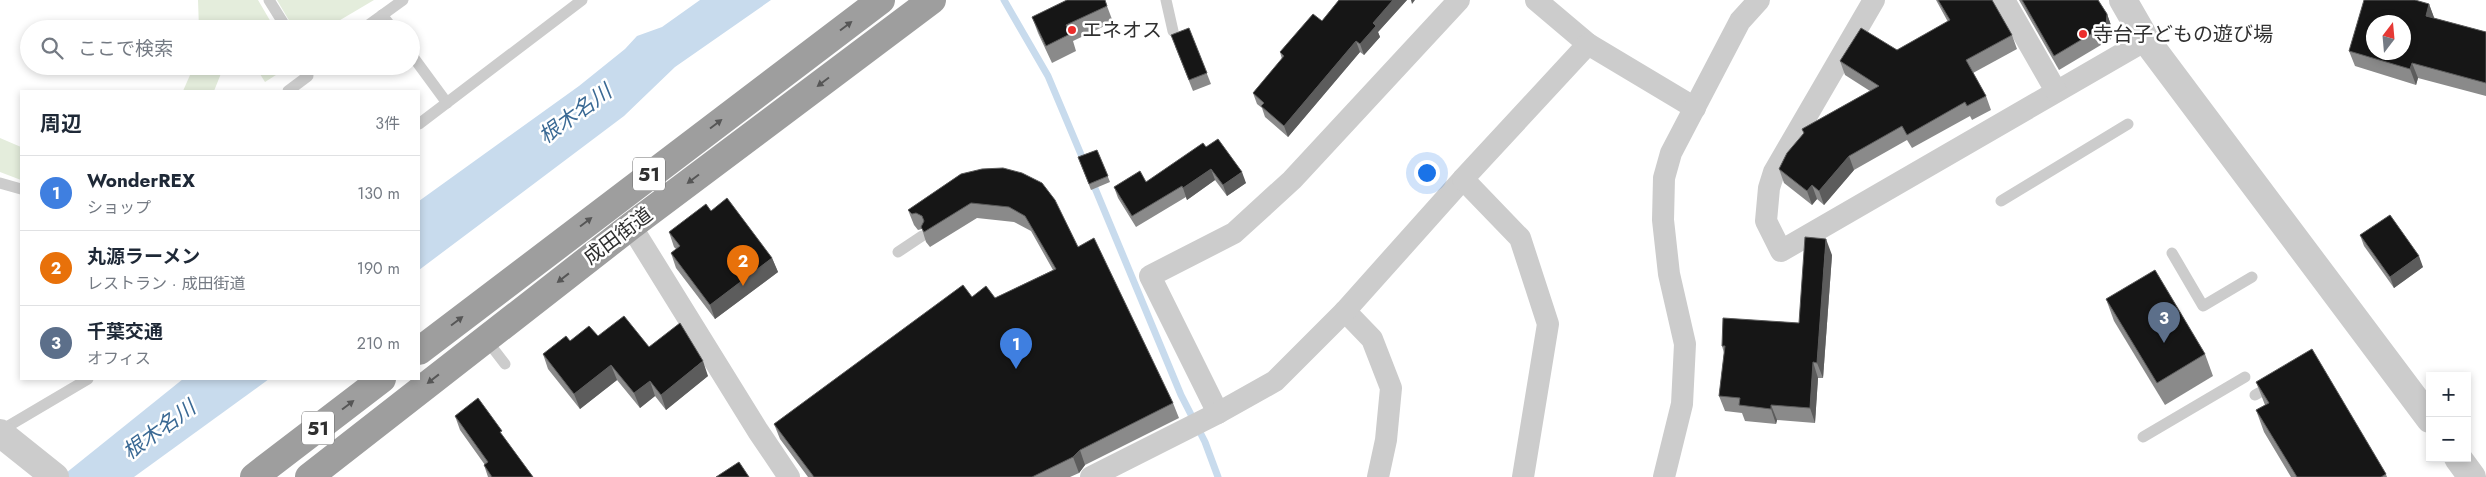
<!DOCTYPE html>
<html lang="ja">
<meta charset="utf-8">
<style>
:root{--surface:#fff;--page:#f2f2f3;--text:#1f2937;--muted:#747a83;--line:#e0e1e3;--accent:#eb2e2c}
body{margin:0;font-family:Jost,"Noto Sans JP",sans-serif;background:var(--page);color:var(--text)}
.controls{position:absolute;right:15px;bottom:15px;display:grid;overflow:hidden;border-radius:0px;box-shadow:0 2px 8px #0003}
.controls button{width:45px;height:45px;display:grid;place-items:center;padding:0;border:0;border-bottom:1px solid var(--line);background:var(--surface);color:var(--text);font:25px sans-serif}
.compass{position:absolute;left:2366px;top:15px;width:45px;height:45px;border-radius:50%;background:var(--surface);box-shadow:0 2px 8px #0003;rotate:16deg}
.you{position:absolute;left:1426px;top:172px;width:18px;height:18px;margin:-12px;border:4px solid #fff;border-radius:50%;background:#1a73e8;box-shadow:0 0 0 8px #1a73e833}
.badge{display:grid;place-items:center;width:32px;height:32px;border-radius:50%;background:var(--accent);color:#fff;font-size:16px;font-weight:700}
.pin{position:absolute;translate:-50% -41px;filter:drop-shadow(0 1px 2px #0008)}
.pin::after{content:'';position:absolute;top:26px;width:18px;height:15px;background:inherit;clip-path:polygon(0 0,100% 0,50% 100%)}
.list{margin:0;padding:0;list-style:none}
h2{display:flex;justify-content:space-between;align-items:center;height:65px;margin:0;padding:0 20px;font-size:21px}
h2 small{font-size:16px;font-weight:400;color:var(--muted)}
.list li{display:grid;grid-template-columns:32px 1fr auto;gap:15px;align-items:center;box-sizing:border-box;height:75px;padding:0 20px;border-top:1px solid var(--line)}
.list b{display:block;font-size:19px;white-space:nowrap}
.list p{margin:0;font-size:16px;white-space:nowrap;color:var(--muted)}
.list em{font-size:16px;font-style:normal;color:var(--muted)}
.icon{flex:none;width:28px;height:28px;fill:none;stroke:currentColor;stroke-width:2;stroke-linecap:round;stroke-linejoin:round}
.map{position:relative;flex:none;width:2486px;height:477px;overflow:hidden}
.search{position:absolute;background:var(--surface);box-shadow:0 2px 8px #0003;left:20px;top:20px;width:400px;height:55px;display:flex;align-items:center;gap:12px;box-sizing:border-box;padding:0 18px;border-radius:28px;color:var(--muted);font-size:19px}
.panel{position:absolute;background:var(--surface);box-shadow:0 2px 8px #0003;left:20px;top:90px;width:400px;height:290px;border-radius:0px}
.map>svg:first-child{display:block}
.pitch{fill:#e4eddc}
.water{fill:#c8dbed}
.lines{fill:none;stroke-linecap:round;stroke-linejoin:round}
.stream{stroke:#c8dbed;stroke-width:7}
.service{stroke:#ccc;stroke-width:11}
.minor{stroke:#ccc;stroke-width:22}
.tertiary{stroke:#ccc;stroke-width:28}
.trunk{stroke:#9e9e9e;stroke-width:28}
.wall{fill:#8a8a8a}
.shaded-wall{fill:#5c5c5c}
.building{fill:#161616;stroke:#5c5c5c;fill-rule:evenodd}
.oneway{fill:#565656}
.poi-dot{fill:#eb2e2c;stroke:#fff;stroke-width:2}
.labels{text-anchor:middle;dominant-baseline:central;stroke-width:5;stroke-linejoin:round;paint-order:stroke}
.shield{fill:#fff;stroke:#6d6d6d;stroke-width:1}
.shield-label{font-size:19px;font-weight:bold;fill:#2f2f2f}
.poi-label{font-size:20px;fill:#2f2f2f;stroke:#fff;text-anchor:start}
.street-label{font-size:20px;fill:#2f2f2f;stroke:#fff}
.water-label{font-size:21px;font-style:italic;fill:#3a6994;stroke:#fff}
</style>
<div class="map">
<svg width="2486" height="477" viewBox="0 0 2486 477">
<rect width="100%" height="100%" fill="#fff"/>
<g class="pitch">
<polygon points="198,0 258,0 275,29 232,29 229,25 229,29 199,29"/>
<polygon points="277,0 374,0 325,29 294,29"/>
<polygon points="194,66 224,66 214,91 183,91"/>
<polygon points="255,66 290,66 265,82"/>
<polygon points="0,138 21,147 21,180 0,172"/>
</g>
<g class="water">
<polygon points="700,0 771,0 675,67 624,116 419,270 419,201 579,86 625,49 637,36 662,27"/>
<polygon points="183,379 269,379 134,477 61,477"/>
</g>
<g class="lines">
<g class="stream">
<polyline points="1004,0 1048,76 1085,164"/>
<polyline points="1092,181 1181,395 1205,442 1218,477"/>
</g>
<g class="service">
<polyline points="269,0 287,29"/>
<polyline points="1166,0 1173,31"/>
<polyline points="382,15 393,29"/>
<polyline points="363,29 403,0"/>
<polyline points="411,54 447,103"/>
<polyline points="288,91 308,76 307,66"/>
<polyline points="419,124 582,0"/>
<polyline points="0,183 21,189"/>
<polyline points="2001,201 2128,124"/>
<polyline points="898,252 922,236"/>
<polyline points="2172,253 2203,306 2252,277"/>
<polyline points="485,338 505,364"/>
<polyline points="2255,395 2273,385"/>
<polyline points="0,431 88,379"/>
<polyline points="2143,437 2245,377"/>
</g>
<g class="minor">
<polyline points="1536,0 1588,44"/>
<polyline points="1874,0 1774,172 1769,188 1766,221 1781,251 2146,40"/>
<polyline points="2004,0 2056,91"/>
<polyline points="631,226 758,431 789,477"/>
<polyline points="1345,311 1372,339 1391,388 1386,440 1378,477"/>
<polyline points="1218,413 1150,276 1234,233 1292,180 1459,0"/>
<polyline points="1091,477 1218,413 1275,381 1345,311 1463,179"/>
<polyline points="1523,477 1548,324 1520,238 1463,179 1588,44 1695,108"/>
<polyline points="1664,477 1682,404 1685,344 1669,274 1663,220 1664,178 1671,153 1740,21 1759,0"/>
</g>
<g class="tertiary">
<polyline points="2123,0 2146,40 2430,419"/>
<polyline points="0,433 55,477"/>
<polyline points="2458,458 2472,477"/>
</g>
<g class="trunk">
<polyline points="419,351 881,0"/>
<polyline points="254,477 382,379"/>
<polyline points="309,477 631,226 932,0"/>
</g>
</g>
<g class="wall">
<polygon points="1339,0 1407,0 1378,32 1380,37 1364,55 1360,52 1288,137 1265,117 1262,108 1257,104 1253,93 1282,59 1280,52 1322,21"/>
<polygon points="1936,0 1992,0 2012,35 2017,49 1973,73 1986,96 1991,110 1972,120 1970,116 1912,148 1907,140 1854,170 1824,205 1817,199 1812,205 1784,183 1779,169 1804,133 1802,129 1870,91 1845,75 1840,61 1897,50 1948,22"/>
<polygon points="2019,0 2098,0 2107,14 2112,28 2111,39 2059,70"/>
<polygon points="2429,4 2434,18 2486,32 2486,96 2418,78 2416,85 2355,66 2349,51"/>
<polygon points="1107,6 1113,22 1073,41 1076,51 1052,63 1038,33 1032,17"/>
<polygon points="1189,28 1211,84 1193,91 1175,46"/>
<polygon points="1206,147 1246,183 1227,196 1215,180 1187,200 1186,197 1136,227 1118,198 1114,187 1146,182"/>
<polygon points="1097,150 1110,182 1091,190 1078,157"/>
<polygon points="961,174 1078,247 1173,403 1179,418 1085,465 1079,473 1070,477 808,477 780,439 774,424 972,297 995,298 1053,270 1031,231 1014,222 977,218 930,247 926,242 922,229 918,230 914,225 908,210"/>
<polygon points="711,211 772,258 778,272 715,319 676,268 671,253 676,249 674,247 669,232"/>
<polygon points="2360,235 2423,267 2394,288 2364,246"/>
<polygon points="1832,255 1823,378 1818,378 1815,423 1777,420 1776,424 1745,421 1742,413 1725,411 1719,396 1724,353 1722,346 1799,323"/>
<polygon points="2106,299 2205,354 2213,376 2165,405 2114,321"/>
<polygon points="598,336 649,347 708,376 666,410 655,396 640,408 617,380 580,409 548,369 543,354"/>
<polygon points="2256,382 2386,474 2387,477 2291,477 2264,432 2256,410 2265,405"/>
<polygon points="455,416 505,439 533,477 488,477 484,465 485,465 460,430"/>
</g>
<g class="shaded-wall">
<polygon points="1393,0 1407,0 1378,32 1380,37 1364,55 1360,44 1373,23"/>
<polygon points="1411,0 1415,0 1412,4"/>
<polygon points="2429,4 2435,20 2426,16"/>
<polygon points="2107,14 2112,28 2111,39 2106,25"/>
<polygon points="1356,41 1360,52 1288,137 1284,126"/>
<polygon points="2412,63 2418,78 2416,85 2410,69"/>
<polygon points="1849,156 1854,170 1824,205 1819,191"/>
<polygon points="1211,169 1215,180 1187,200 1183,188"/>
<polygon points="1242,172 1246,183 1227,196 1223,185"/>
<polygon points="1812,185 1817,199 1812,205 1807,191"/>
<polygon points="1826,239 1832,255 1823,378 1817,363"/>
<polygon points="2419,256 2423,267 2394,288 2390,277"/>
<polygon points="772,258 778,272 715,319 710,305"/>
<polygon points="703,361 708,376 666,410 661,395"/>
<polygon points="1813,362 1818,378 1815,423 1810,408"/>
<polygon points="611,365 617,380 580,409 574,394"/>
<polygon points="650,381 655,396 640,408 634,393"/>
<polygon points="1771,405 1777,420 1776,424 1771,409"/>
<polygon points="1080,450 1085,465 1079,473 1073,457"/>
</g>
<g class="building">
<polygon points="1067,0 1105,0 1107,6 1066,25 1070,34 1046,46 1032,17"/>
<polygon points="1339,0 1393,0 1373,23 1376,26 1360,44 1356,41 1284,126 1261,106 1264,103 1253,93 1284,56 1280,52 1313,14 1322,21"/>
<polygon points="1938,0 1992,0 2012,35 1966,60 1986,96 1967,106 1965,102 1907,135 1902,126 1849,156 1819,191 1812,185 1807,191 1779,169 1787,153 1804,133 1802,129 1879,86 1840,61 1861,28 1897,50 1950,20"/>
<polygon points="2022,0 2098,0 2107,14 2106,25 2054,56"/>
<path d="M2364,0H2415L2429,4L2426,16L2486,32V83L2412,63L2410,69L2349,51ZM2374,22H2404V52H2374Z"/>
<polygon points="1189,28 1207,73 1189,80 1171,35"/>
<polygon points="1218,139 1242,172 1223,185 1211,169 1183,188 1182,186 1132,216 1114,187 1140,171 1146,182 1203,143 1206,147"/>
<polygon points="1097,150 1108,176 1089,184 1078,157"/>
<polygon points="1003,168 1022,173 1042,183 1055,200 1078,247 1094,238 1173,403 1080,450 1073,457 1032,477 814,477 774,424 963,285 972,297 986,286 995,298 1056,269 1025,216 1009,207 971,203 924,232 921,227 924,221 922,216 916,213 912,214 908,210 961,174 982,169"/>
<polygon points="727,198 772,258 710,305 671,253 680,246 669,232 706,204 711,211"/>
<polygon points="2390,215 2419,256 2390,277 2360,235"/>
<polygon points="1805,237 1826,239 1817,363 1813,362 1810,408 1771,405 1771,409 1739,405 1740,398 1719,396 1725,346 1722,346 1723,318 1799,323"/>
<polygon points="2155,270 2205,354 2157,383 2106,299"/>
<polygon points="624,316 649,347 680,323 703,361 661,395 650,381 634,393 611,365 574,394 543,354 566,336 570,341 589,326 598,336"/>
<polygon points="2312,349 2386,474 2381,477 2297,477 2256,410 2269,403 2256,382"/>
<polygon points="478,398 502,431 500,432 533,477 492,477 484,465 488,462 455,416"/>
<polygon points="739,462 749,477 716,477"/>
</g>
<defs><path id="oneway-solid" d="M-6-.8H1V-3.2L6.5 0L1 3.2V.8H-6Z" transform="scale(1.25)"/></defs>
<g class="oneway">
<use href="#oneway-solid" transform="translate(846 26) rotate(-37)"/>
<use href="#oneway-solid" transform="translate(823 82) rotate(143)"/>
<use href="#oneway-solid" transform="translate(716 124) rotate(-37)"/>
<use href="#oneway-solid" transform="translate(693 179) rotate(143)"/>
<use href="#oneway-solid" transform="translate(586 222) rotate(-37)"/>
<use href="#oneway-solid" transform="translate(563 278) rotate(142)"/>
<use href="#oneway-solid" transform="translate(457 321) rotate(-37)"/>
<use href="#oneway-solid" transform="translate(433 379) rotate(142)"/>
<use href="#oneway-solid" transform="translate(348 405) rotate(-37)"/>
</g>
<g class="poi-dot">
<circle cx="1072" cy="30" r="5"/>
<circle cx="2083" cy="34" r="5"/>
</g>
<g class="labels">
<g class="shield">
<rect x="633" y="157.5" width="32" height="33" rx="4"/>
<rect x="302" y="411.5" width="32" height="33" rx="4"/>
</g>
<g class="shield-label">
<text x="649" y="174">51</text>
<text x="318" y="428">51</text>
</g>
<g class="poi-label">
<text x="1082" y="30">エネオス</text>
<text x="2093" y="34">寺台子どもの遊び場</text>
</g>
<g class="street-label">
<text transform="translate(618 236) rotate(-37)">成田街道</text>
</g>
<g class="water-label">
<text transform="translate(575 114) rotate(-36)">根木名川</text>
<text transform="translate(159 430) rotate(-36)">根木名川</text>
</g>
</g>
</svg>
<div class="controls">
<button>+</button>
<button>−</button>
</div>
<svg class="compass" viewBox="-18 -18 36 36"><path d="M0-13l5 13h-10z" fill="#e53935"/><path d="M0 13l5-13h-10z" fill="#747a83"/></svg>
<div class="you"></div>
<div class="pin badge" style="left:1016px;top:369px;background:#3f7fe0">1</div>
<div class="pin badge" style="left:743px;top:286px;background:#e8710a">2</div>
<div class="pin badge" style="left:2164px;top:343px;background:#5c6f8a">3</div>
<div class="search"><svg class="icon" aria-label="search" viewBox="0 0 24 24"><circle cx="10" cy="10" r="6"/><path d="M15 15l6 6"/></svg>ここで検索</div>
<section class="panel">
<h2>周辺<small>3件</small></h2>
<ul class="list">
<li><span class="badge" style="background:#3f7fe0">1</span><div><b>WonderREX</b><p>ショップ</p></div><em>130 m</em></li>
<li><span class="badge" style="background:#e8710a">2</span><div><b>丸源ラーメン</b><p>レストラン · 成田街道</p></div><em>190 m</em></li>
<li><span class="badge" style="background:#5c6f8a">3</span><div><b>千葉交通</b><p>オフィス</p></div><em>210 m</em></li>
</ul>
</section>
</div>
